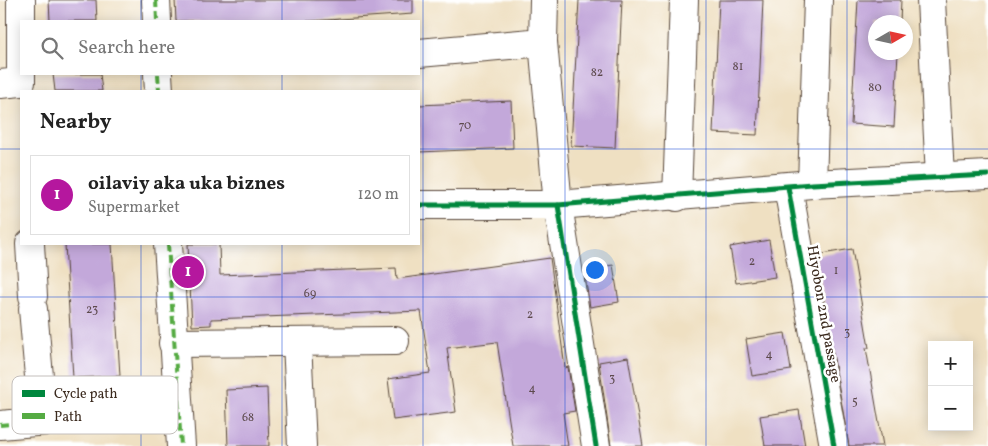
<!DOCTYPE html>
<meta charset="utf-8">
<style>
:root{--surface:#fff;--page:#f6f6f6;--text:#222;--muted:#767676;--line:#e0e0e0;--accent:#b5179e}
body{margin:0;font-family:Vollkorn,serif;background:var(--page);color:var(--text)}
.controls{position:absolute;right:15px;bottom:15px;display:grid;overflow:hidden;border-radius:0px;box-shadow:0 2px 12px #0003}
.controls button{width:45px;height:45px;display:grid;place-items:center;padding:0;border:0;border-bottom:1px solid var(--line);background:var(--surface);color:var(--text);font:25px sans-serif}
.compass{position:absolute;left:868px;top:15px;width:45px;height:45px;border-radius:50%;background:var(--surface);box-shadow:0 2px 12px #0003;rotate:81deg}
.you{position:absolute;left:594px;top:269px;width:18px;height:18px;margin:-12px;border:4px solid #fff;border-radius:50%;background:#1a73e8;box-shadow:0 0 0 8px #1a73e833}
.badge{display:grid;place-items:center;width:32px;height:32px;border-radius:50%;background:var(--accent);color:#fff;font-size:16px;font-weight:700}
.pin{position:absolute;translate:-50% -50%;border:2px solid #fff;box-shadow:0 1px 5px #0006}
.list{margin:0;padding:0;list-style:none}
h2{display:flex;justify-content:space-between;align-items:center;height:65px;margin:0;padding:0 20px;font-size:21px}
h2 small{font-size:16px;font-weight:400;color:var(--muted)}
.list li{display:grid;grid-template-columns:32px 1fr auto;gap:15px;align-items:center;box-sizing:border-box;height:80px;margin:0 10px 10px;padding:0 10px;border:1px solid var(--line);border-radius:0px}
.list b{display:block;font-size:19px;white-space:nowrap}
.list p{margin:0;font-size:16px;white-space:nowrap;color:var(--muted)}
.list em{font-size:16px;font-style:normal;color:var(--muted)}
.icon{flex:none;width:28px;height:28px;fill:none;stroke:currentColor;stroke-width:2;stroke-linecap:round;stroke-linejoin:round}
.map{position:relative;flex:none;width:988px;height:446px;overflow:hidden}
.search{position:absolute;background:var(--surface);box-shadow:0 2px 12px #0003;left:20px;top:20px;width:400px;height:55px;display:flex;align-items:center;gap:12px;box-sizing:border-box;padding:0 18px;border-radius:0px;color:var(--muted);font-size:19px}
.panel{position:absolute;background:var(--surface);box-shadow:0 2px 12px #0003;left:20px;top:90px;width:400px;height:155px;border-radius:0px}
.map>svg:first-child{display:block}
.building{fill:#c3a8da}
.lines{fill:none;stroke-linecap:round;stroke-linejoin:round}
.minor-casing{stroke:#564537;stroke-width:30}
.minor{stroke:#fff;stroke-width:28}
.quiet{stroke:#55ab43;stroke-width:4;stroke-dasharray:8 4;stroke-linecap:butt}
.cycleway-casing{stroke:#fff;stroke-width:8}
.cycleway{stroke:#00873e;stroke-width:5}
.grid{fill:none;stroke:#1d4ed8;stroke-width:1;stroke-opacity:0.55}
.labels{text-anchor:middle;dominant-baseline:central;stroke-width:5;stroke-linejoin:round;paint-order:stroke}
.number-label{font-size:12px;fill:#5d4a4d}
.street-label{font-size:15px;fill:#3b2a1e;stroke:#fff}
.key{fill:#fff;stroke:#c4bfbc;stroke-width:1}
.key-label{font-size:14px;fill:#3b2a1e}
</style>
<div class="map">
<svg width="988" height="446" viewBox="0 0 988 446">
<rect width="100%" height="100%" fill="#fff"/>
<filter id="ink" filterUnits="userSpaceOnUse"><feTurbulence type="fractalNoise" baseFrequency=".02" numOctaves="2"/><feDisplacementMap in="SourceGraphic" scale="10" xChannelSelector="R" yChannelSelector="G"/><feConvolveMatrix kernelMatrix="1 2 1 2 8 2 1 2 1" color-interpolation-filters="sRGB"/></filter>
<filter id="wash" filterUnits="userSpaceOnUse"><feTurbulence type="fractalNoise" baseFrequency=".0096" numOctaves="4" result="noise"/><feDisplacementMap in="SourceGraphic" scale="20" xChannelSelector="R" yChannelSelector="G"/><feGaussianBlur stdDeviation="1.12" result="paint"/><feColorMatrix in="noise" values="0 0 0 0 0 0 0 0 0 0 0 0 0 0 0 0 0 1.4 0 .05"/><feComposite in="paint" operator="in"/></filter>
<g filter="url(#wash)">
<rect width="100%" height="100%" fill="#efe0c2"/>
<g id="blocks">
<g class="building">
<polygon points="49,0 96,0 97,21 50,21"/>
<polygon points="175,0 413,0 413,14 310,21 176,21"/>
<polygon points="579,0 622,0 615,148 571,146"/>
<polygon points="719,0 763,0 757,135 713,133"/>
<polygon points="858,0 901,0 900,22 876,22 876,52 898,52 894,127 851,124"/>
<polygon points="53,74 100,74 102,91 55,91"/>
<polygon points="511,101 513,148 419,152 419,105"/>
<polygon points="769,240 775,277 736,283 730,247"/>
<polygon points="65,244 112,244 120,376 73,378"/>
<polygon points="188,244 219,244 220,275 396,268 397,279 550,258 565,368 568,367 575,411 563,413 568,446 513,446 497,342 447,348 456,412 393,420 388,379 430,373 421,311 211,319 211,325 192,326"/>
<polygon points="852,249 869,348 866,348 883,446 849,446 816,255"/>
<polygon points="613,265 619,302 590,307 584,270"/>
<polygon points="785,333 791,370 752,376 746,339"/>
<polygon points="628,357 643,446 611,446 599,362"/>
<polygon points="267,388 269,446 228,446 226,390"/>
<polygon points="799,410 805,446 765,446 760,416"/>
</g>
</g>
</g>
<g filter="url(#ink)">
<use href="#blocks" fill-opacity="0" stroke="#564537" stroke-width="1"/>
<g class="lines">
<g class="minor-casing">
<g id="minor">
<polyline points="156,0 157,21"/>
<polyline points="544,0 543,42 558,205 596,446"/>
<polyline points="931,0 940,177"/>
<polyline points="419,53 543,42"/>
<polyline points="158,74 159,91"/>
<polyline points="0,84 21,82 21,0"/>
<polyline points="812,184 818,0"/>
<polyline points="788,187 834,446"/>
<polyline points="677,197 684,0"/>
<polyline points="419,205 558,205 812,184 988,175"/>
<polyline points="30,244 33,296"/>
<polyline points="168,244 181,446"/>
<polyline points="33,309 43,421"/>
<polyline points="297,342 302,446"/>
<polyline points="173,343 395,341"/>
<polyline points="0,425 178,410"/>
</g>
</g>
<use href="#minor" class="minor"/>
<g class="quiet">
<polyline points="156,0 157,21"/>
<polyline points="158,74 159,91"/>
<polyline points="168,244 181,446"/>
<polyline points="0,425 178,410"/>
</g>
<g class="cycleway-casing">
<g id="cycleway">
<polyline points="788,187 834,446"/>
<polyline points="419,205 558,205 812,184 988,175"/>
<polyline points="558,205 596,446"/>
</g>
</g>
<use href="#cycleway" class="cycleway"/>
</g>
</g>
<path class="grid" d="M141,0V21M282,0V21M423,0V446M565,0V446M706,0V446M847,0V446M141,74V91M282,74V91M0,149H21M419,149H988M141,244V446M282,244V446M0,297H988"/>
<g class="labels">
<g class="number-label">
<text x="738" y="67">81</text>
<text x="597" y="73">82</text>
<text x="875" y="88">80</text>
<text x="465" y="126">70</text>
<text x="752" y="262">2</text>
<text x="836" y="271">1</text>
<text x="310" y="294">69</text>
<text x="92" y="310">23</text>
<text x="530" y="315">2</text>
<text x="847" y="333">3</text>
<text x="769" y="355">4</text>
<text x="612" y="379">3</text>
<text x="532" y="389">4</text>
<text x="855" y="402">5</text>
<text x="248" y="418">68</text>
</g>
<g class="street-label">
<text transform="translate(823 314) rotate(80)">Hiyobon 2nd passage</text>
</g>
</g>
<rect x="12" y="376" width="166" height="58" rx="8" class="key"/>
<rect x="22" y="390" width="23" height="7" fill="#00873e"/>
<rect x="22" y="413" width="23" height="6" fill="#55ab43"/>
<g class="key-label">
<text x="54" y="398">Cycle path</text>
<text x="54" y="421">Path</text>
</g>
</svg>
<div class="controls">
<button>+</button>
<button>−</button>
</div>
<svg class="compass" viewBox="-18 -18 36 36"><path d="M0-13l5 13h-10z" fill="#e53935"/><path d="M0 13l5-13h-10z" fill="#767676"/></svg>
<div class="you"></div>
<div class="pin badge" style="left:188px;top:272px">1</div>
<div class="search"><svg class="icon" aria-label="search" viewBox="0 0 24 24"><circle cx="10" cy="10" r="6"/><path d="M15 15l6 6"/></svg>Search here</div>
<section class="panel">
<h2>Nearby<small></small></h2>
<ul class="list">
<li><span class="badge">1</span><div><b>oilaviy aka uka biznes</b><p>Supermarket</p></div><em>120 m</em></li>
</ul>
</section>
</div>
